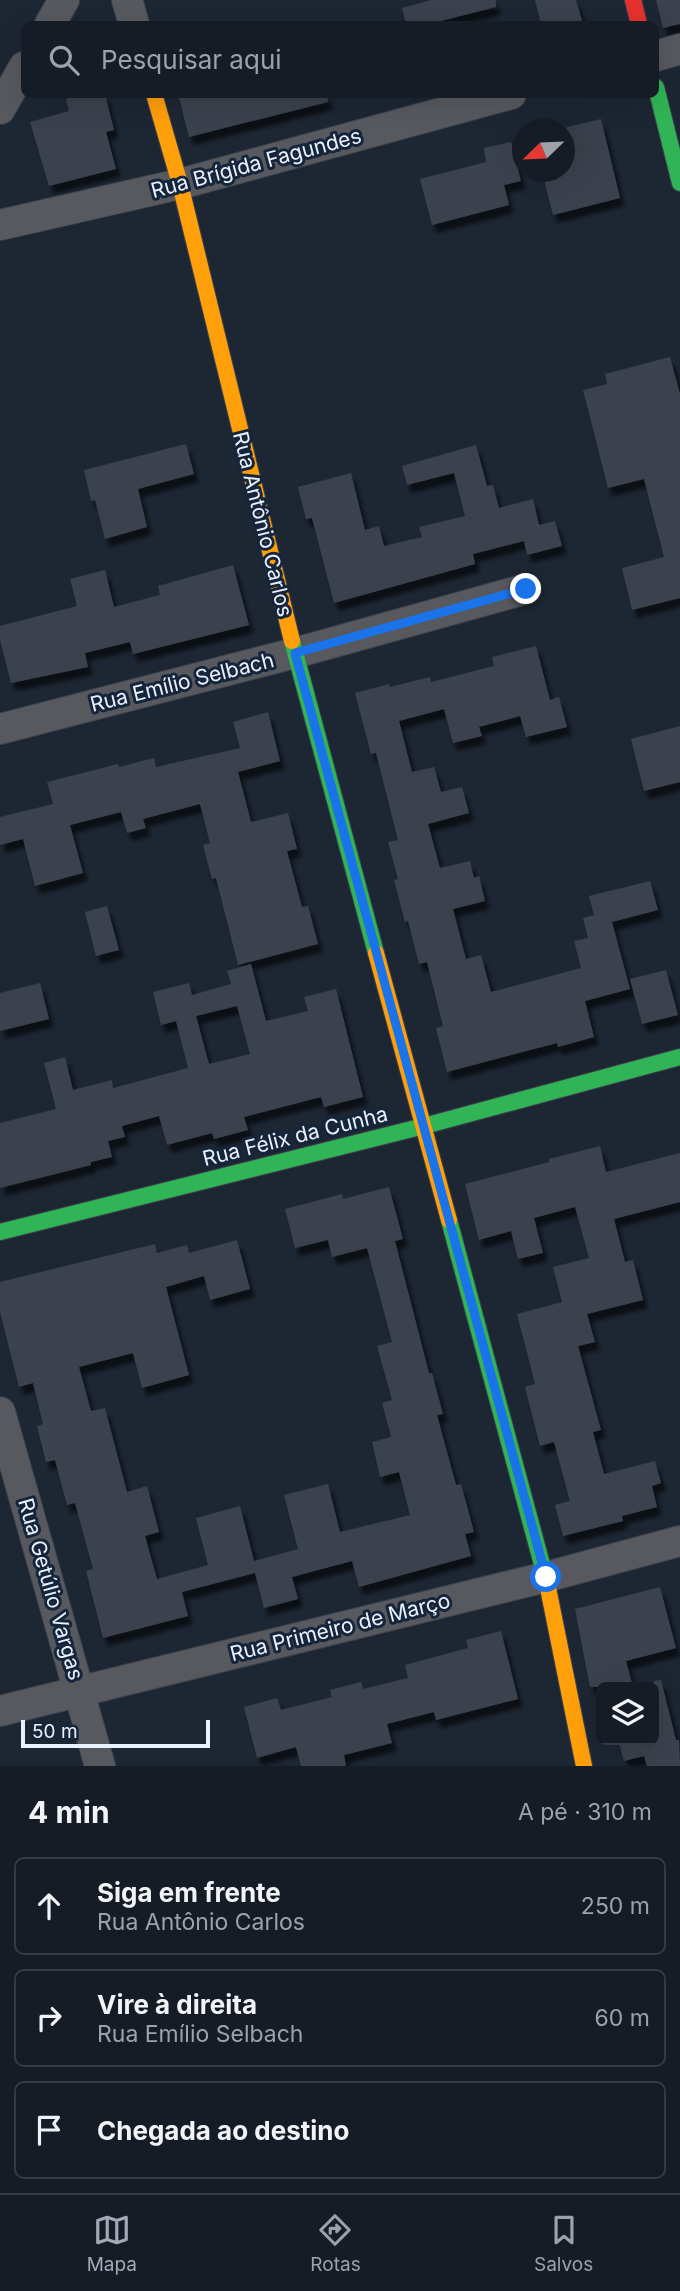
<!DOCTYPE html>
<html lang="pt">
<meta charset="utf-8">
<style>
:root{--surface:#161c26;--page:#1f252e;--text:#f1f3f6;--muted:#9ea1a7;--line:#353a43;--accent:#a2aab6}
body{margin:0;font-family:Inter,sans-serif;background:var(--page);color:var(--text)}
.controls{position:absolute;right:21px;bottom:21px;display:grid;overflow:hidden;border-radius:10px;box-shadow:0 7px 28px #0002}
.controls button{width:63px;height:63px;display:grid;place-items:center;padding:0;border:0;border-bottom:2px solid var(--line);background:var(--surface);color:var(--text);font:35px sans-serif}
.compass{position:absolute;left:512px;top:119px;width:63px;height:63px;border-radius:50%;background:var(--surface);box-shadow:0 7px 28px #0002;rotate:247deg}
.scale{position:absolute;left:21px;bottom:18px;width:189px;box-sizing:border-box;padding-left:7px;border:4px solid #e9f1fd;border-top:0;font-size:19px;line-height:24px;white-space:nowrap;color:#e9f1fd;-webkit-text-stroke:5px #15253b;paint-order:stroke}
.stop{position:absolute;width:21px;height:21px;margin:-16px;border:5px solid #1a73e8;border-radius:50%;background:#fff}
.stop.end{background:#1a73e8;border-color:#fff;box-shadow:0 2px 7px #0008}
.list{margin:0;padding:0;list-style:none}
h2{display:flex;justify-content:space-between;align-items:center;height:91px;margin:0;padding:0 28px;font-size:30px}
h2 small{font-size:23px;font-weight:400;color:var(--muted)}
.list li{display:grid;grid-template-columns:46px 1fr auto;gap:21px;align-items:center;box-sizing:border-box;height:98px;margin:0 14px 14px;padding:0 14px;border:2px solid var(--line);border-radius:10px}
.list b{display:block;font-size:26px;white-space:nowrap}
.list p{margin:0;font-size:23px;white-space:nowrap;color:var(--muted)}
.list em{font-size:23px;font-style:normal;color:var(--muted)}
.icon{flex:none;width:38px;height:38px;fill:none;stroke:currentColor;stroke-width:2;stroke-linecap:round;stroke-linejoin:round}
.map{position:relative;flex:none;width:680px;height:1766px;overflow:hidden}
.search{position:absolute;background:var(--surface);box-shadow:0 7px 28px #0002;left:21px;right:21px;top:21px;height:77px;display:flex;align-items:center;gap:18px;box-sizing:border-box;padding:0 24px;border-radius:10px;color:var(--muted);font-size:26px}
.sheet{height:427px;background:var(--surface)}
nav{display:flex;justify-content:space-around;align-items:center;box-sizing:border-box;height:98px;border-top:2px solid var(--line);background:var(--surface);font-size:19px;color:var(--muted)}
nav a{display:grid;justify-items:center;gap:4px}
nav .on{color:var(--accent)}
.map>svg:first-child{display:block}
.building{fill:#3a434d;fill-rule:evenodd;filter:url(#shadow)}
.lines{fill:none;stroke-linecap:round;stroke-linejoin:round}
.street-casing{stroke:#3b434e;stroke-width:32}
.fast-casing{stroke:#3b434e;stroke-width:18}
.slow-casing{stroke:#3b434e;stroke-width:18}
.jam-casing{stroke:#3b434e;stroke-width:18}
.street{stroke:#58595f;stroke-width:30}
.fast{stroke:#30b455;stroke-width:16}
.slow{stroke:#ff9f0a;stroke-width:16}
.jam{stroke:#e5322d;stroke-width:16}
.route{stroke:#1a73e8;stroke-width:9}
.labels{text-anchor:middle;dominant-baseline:central;stroke-width:6;stroke-linejoin:round;paint-order:stroke}
.street-label{font-size:21px;fill:#e9f1fd;stroke:#15253b}
</style>
<div class="map">
<svg width="680" height="1766" viewBox="0 0 680 1766">
<defs>
<filter id="shadow"><feDropShadow dx="4.5" dy="8" stdDeviation="2" flood-color="#0009"/></filter>
</defs>
<rect width="100%" height="100%" fill="#1d2633"/>
<g class="building">
<polygon points="431,0 496,0 496,7 429,24 406,24 402,8"/>
<polygon points="535,0 576,0 583,24 541,24"/>
<polygon points="656,0 680,0 680,24 663,28"/>
<polygon points="84,94 105,94 114,130 106,132 116,169 49,186 30,122 69,111 66,99"/>
<polygon points="178,94 327,94 328,102 189,137"/>
<polygon points="601,119 620,198 553,215 542,172 564,172 564,128"/>
<polygon points="511,142 521,181 504,185 509,205 432,225 420,179 486,162 484,148"/>
<polygon points="670,357 680,394 680,598 632,610 622,568 664,557 644,479 608,488 583,390 607,384 605,374"/>
<polygon points="186,444 194,474 138,489 147,527 105,539 95,500 91,501 84,470"/>
<polygon points="476,445 487,486 493,485 499,508 533,499 539,525 555,521 562,546 527,555 524,541 473,554 475,564 334,603 312,518 306,519 298,487 351,473 365,530 379,526 384,546 422,537 419,527 465,516 454,473 407,485 402,466"/>
<polygon points="233,565 249,625 133,654 130,642 85,653 88,667 11,683 0,640 0,626 77,606 70,579 105,570 114,607 160,595 158,586"/>
<polygon points="536,646 550,700 559,697 567,727 526,737 520,716 479,727 482,736 453,743 444,709 399,721 412,772 434,767 441,792 462,787 469,813 428,824 440,868 470,861 474,878 479,876 485,901 453,909 466,959 481,955 491,992 581,968 574,941 588,938 583,918 594,915 589,896 650,881 658,910 612,922 630,989 585,1001 594,1037 558,1047 557,1043 447,1072 436,1028 443,1026 427,962 419,964 408,921 405,922 394,880 398,879 388,842 398,840 376,753 371,754 355,693 389,684 390,687 430,677 431,682 494,666 492,657"/>
<polygon points="268,712 280,761 238,772 251,822 288,813 297,849 287,851 302,907 308,906 318,944 238,965 216,878 212,879 203,845 210,843 200,804 143,819 146,828 127,833 121,812 70,825 83,873 35,886 23,839 0,845 0,817 53,804 47,782 118,764 119,767 154,758 156,767 240,748 233,722"/>
<polygon points="680,726 680,782 644,791 631,739"/>
<polygon points="107,906 119,950 96,956 85,912"/>
<path d="M251,964L266,1021L308,1011L304,997L336,989L363,1097L324,1107L321,1097L244,1117L248,1130L214,1139L212,1133L167,1145L159,1116L122,1126L125,1137L108,1141L112,1157L91,1162V1165L0,1188V1123L56,1109L44,1063L65,1057L73,1090L112,1080L113,1088L188,1068L176,1021L161,1025L153,992L189,983L192,995L231,984L227,971ZM237,1006L250,1054L209,1064L196,1016Z"/>
<polygon points="666,970 678,1015 642,1024 630,979"/>
<polygon points="40,983 49,1019 0,1031 0,993"/>
<polygon points="600,1146 606,1172 680,1153 680,1202 614,1219 625,1262 633,1260 643,1300 587,1314 595,1342 578,1346 601,1430 593,1432 604,1474 655,1461 661,1483 652,1486 657,1507 622,1516 623,1521 563,1536 555,1505 570,1501 554,1442 540,1446 525,1387 535,1384 517,1314 562,1302 553,1267 589,1258 575,1207 534,1218 543,1253 518,1259 511,1231 479,1240 465,1184 549,1162 549,1159"/>
<polygon points="389,1187 403,1239 395,1241 429,1373 432,1373 443,1414 437,1415 456,1485 461,1484 474,1532 465,1534 471,1556 359,1587 352,1561 292,1577 298,1599 264,1608 255,1573 182,1592 188,1616 103,1638 86,1571 93,1569 75,1503 67,1505 55,1460 46,1462 37,1426 43,1424 33,1383 19,1387 0,1312 0,1282 155,1244 157,1253 187,1245 189,1253 237,1240 250,1289 210,1300 204,1276 166,1287 189,1375 142,1388 133,1353 79,1367 91,1411 105,1408 127,1492 147,1486 159,1532 145,1536 157,1579 208,1565 196,1518 240,1506 254,1561 298,1549 284,1495 328,1484 340,1532 410,1515 399,1472 380,1477 372,1442 391,1437 382,1403 392,1400 377,1346 392,1342 367,1248 332,1257 328,1240 295,1248 285,1209 342,1194 343,1199"/>
<polygon points="660,1587 676,1648 626,1661 633,1687 590,1687 575,1609"/>
<polygon points="501,1631 518,1699 436,1720 434,1712 387,1724 392,1743 344,1755 346,1766 301,1766 296,1747 257,1758 244,1707 277,1698 281,1710 332,1697 330,1690 361,1682 363,1689 408,1678 405,1665 468,1648 466,1640"/>
<polygon points="661,1680 676,1740 679,1740 680,1766 647,1766 644,1756 624,1761 618,1740 654,1740 654,1681"/>
</g>
<g class="lines">
<g class="street-casing">
<g id="street">
<polyline points="127,0 134,24"/>
<polyline points="50,24 64,0"/>
<polyline points="656,56 680,49"/>
<polyline points="0,109 24,67"/>
<polyline points="0,225 180,184 511,94"/>
<polyline points="0,729 295,653 526,589"/>
<polyline points="0,1412 100,1766"/>
<polyline points="0,1711 546,1577 680,1541"/>
</g>
</g>
<g class="fast-casing">
<g id="fast">
<polyline points="656,87 680,183"/>
<polyline points="292,641 376,953"/>
<polyline points="449,1220 547,1583"/>
<polyline points="0,1232 424,1126 680,1057"/>
</g>
</g>
<g class="slow-casing">
<g id="slow">
<polyline points="154,94 180,184 292,641"/>
<polyline points="376,953 449,1220"/>
<polyline points="547,1583 584,1766"/>
</g>
</g>
<g class="jam-casing">
<polyline id="jam" points="633,0 639,24"/>
</g>
<use href="#street" class="street"/>
<use href="#fast" class="fast"/>
<use href="#slow" class="slow"/>
<use href="#jam" class="jam"/>
</g>
<g class="lines">
<polyline class="route" points="526,589 295,653 546,1577"/>
</g>
<g class="labels">
<g class="street-label">
<text transform="translate(256 163) rotate(-15)">Rua Brígida Fagundes</text>
<text transform="translate(263 524) rotate(76)">Rua Antônio Carlos</text>
<text transform="translate(182 682) rotate(-14)">Rua Emílio Selbach</text>
<text transform="translate(295 1136) rotate(-14)">Rua Félix da Cunha</text>
<text transform="translate(51 1589) rotate(74)">Rua Getúlio Vargas</text>
<text transform="translate(340 1627) rotate(-14)">Rua Primeiro de Março</text>
</g>
</g>
</svg>
<div class="controls">
<button><svg class="icon" aria-label="layers" viewBox="0 0 24 24"><path d="M12 4l9 5-9 5-9-5zM3 14l9 5 9-5"/></svg></button>
</div>
<svg class="compass" viewBox="-18 -18 36 36"><path d="M0-13l5 13h-10z" fill="#e53935"/><path d="M0 13l5-13h-10z" fill="#9ea1a7"/></svg>
<div class="scale">50 m</div>
<div class="stop" style="left:546px;top:1577px"></div>
<div class="stop end" style="left:526px;top:589px"></div>
<div class="search"><svg class="icon" aria-label="search" viewBox="0 0 24 24"><circle cx="10" cy="10" r="6"/><path d="M15 15l6 6"/></svg>Pesquisar aqui</div>
</div>
<section class="sheet">
<h2>4 min<small>A pé · 310 m</small></h2>
<ul class="list">
<li><svg class="icon" aria-label="ahead" viewBox="0 0 24 24"><path d="M12 20V5M6 11l6-6 6 6"/></svg><div><b>Siga em frente</b><p>Rua Antônio Carlos</p></div><em>250 m</em></li>
<li><svg class="icon" aria-label="right" viewBox="0 0 24 24"><path d="M7 20v-9h11M14 6l5 5-5 5"/></svg><div><b>Vire à direita</b><p>Rua Emílio Selbach</p></div><em>60 m</em></li>
<li><svg class="icon" aria-label="arrive" viewBox="0 0 24 24"><path d="M6 21V4h12l-3 4 3 4H6"/></svg><div><b>Chegada ao destino</b></div></li>
</ul>
</section>
<nav>
<a class="on"><svg class="icon" aria-label="map" viewBox="0 0 24 24"><path d="M3 6l6-2 6 2 6-2v14l-6 2-6-2-6 2zM9 4v14M15 6v14"/></svg>Mapa</a>
<a><svg class="icon" aria-label="directions" viewBox="0 0 24 24"><path d="M12 3l9 9-9 9-9-9zM9 14v-3h6M13 9l2 2-2 2"/></svg>Rotas</a>
<a><svg class="icon" aria-label="saved" viewBox="0 0 24 24"><path d="M7 4h10v16l-5-4-5 4z"/></svg>Salvos</a>
</nav>
